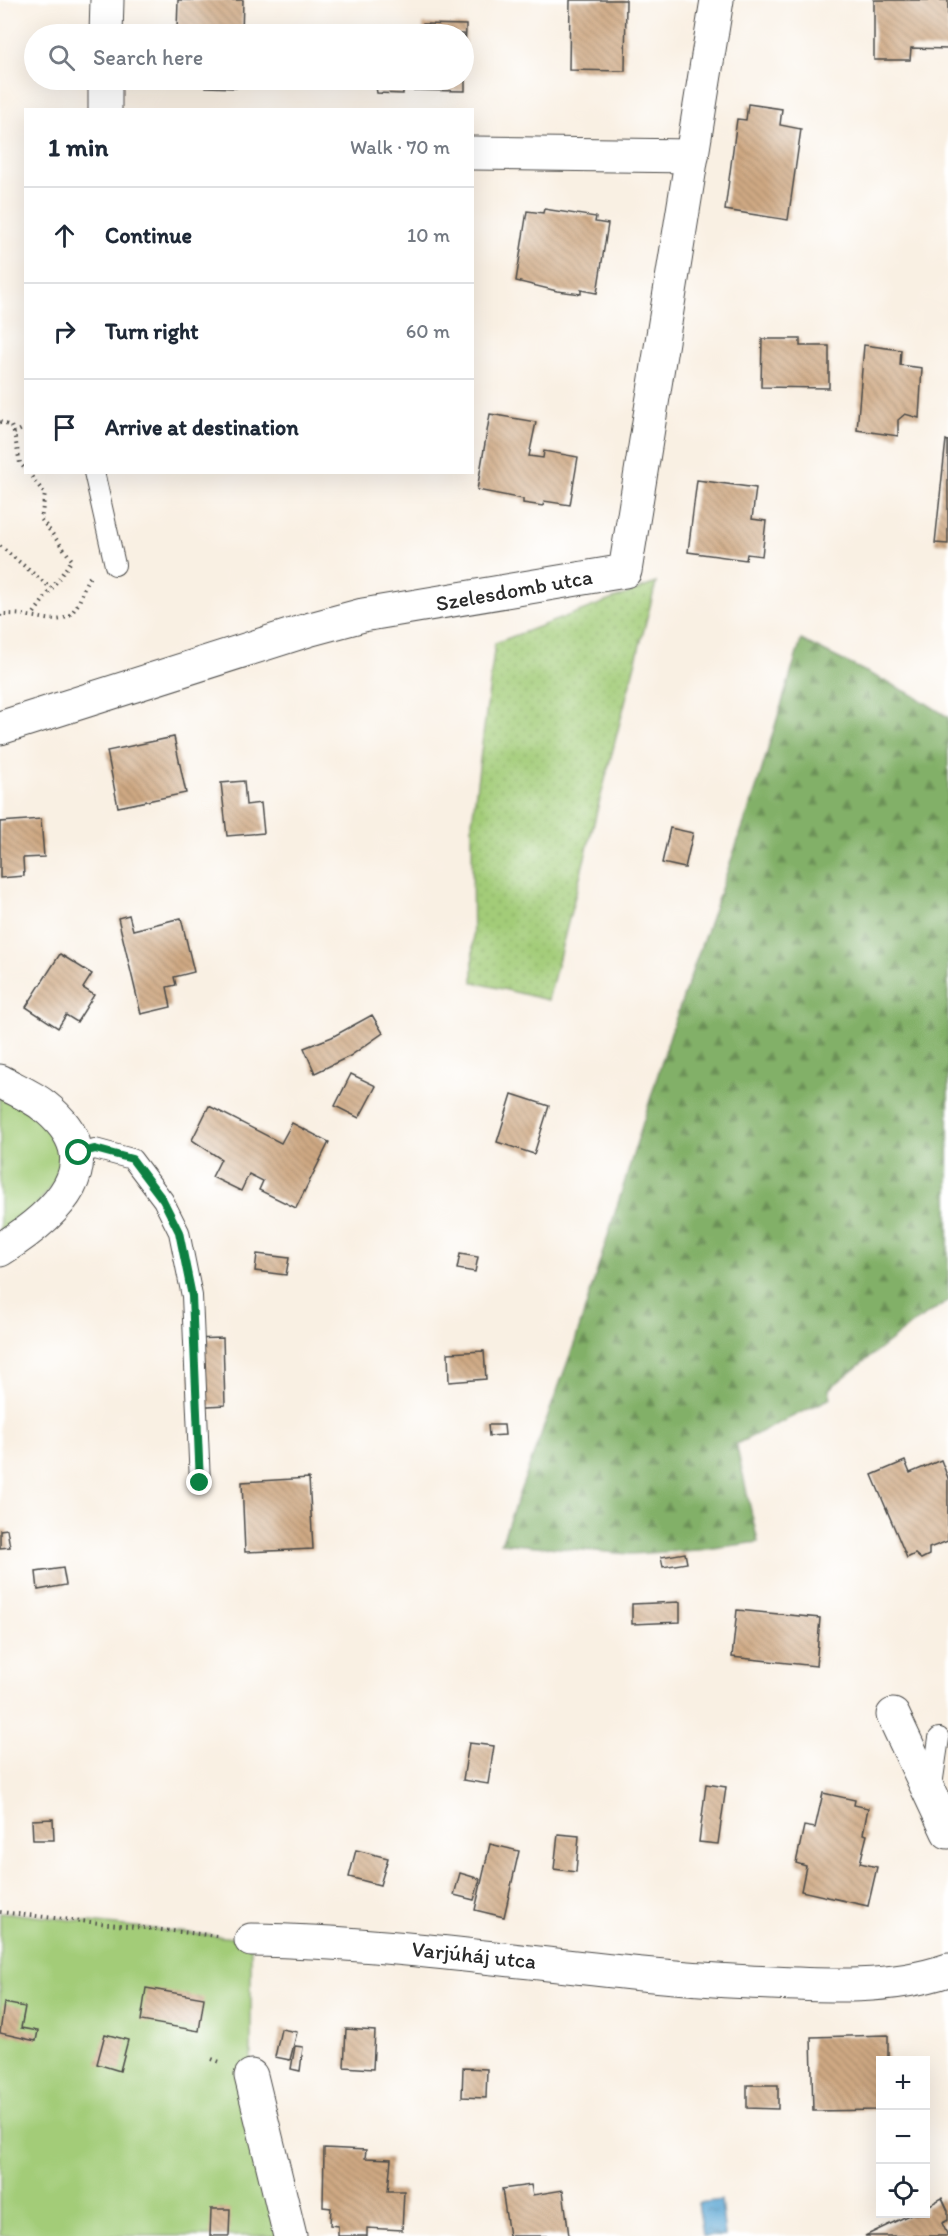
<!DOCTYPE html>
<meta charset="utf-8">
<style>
:root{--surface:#fff;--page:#f2f2f3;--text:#1f2937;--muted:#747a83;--line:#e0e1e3}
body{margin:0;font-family:Itim,sans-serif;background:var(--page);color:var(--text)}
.controls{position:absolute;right:18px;bottom:18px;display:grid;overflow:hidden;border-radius:0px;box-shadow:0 6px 24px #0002}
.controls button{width:54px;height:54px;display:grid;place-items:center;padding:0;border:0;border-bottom:2px solid var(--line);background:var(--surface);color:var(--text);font:30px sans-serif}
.stop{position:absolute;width:18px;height:18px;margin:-14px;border:4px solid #0b8043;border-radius:50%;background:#fff}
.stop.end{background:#0b8043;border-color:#fff;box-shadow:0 2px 6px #0008}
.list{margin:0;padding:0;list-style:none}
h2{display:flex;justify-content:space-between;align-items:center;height:78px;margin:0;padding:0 24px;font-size:26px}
h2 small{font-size:20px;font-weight:400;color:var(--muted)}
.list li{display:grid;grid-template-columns:39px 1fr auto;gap:18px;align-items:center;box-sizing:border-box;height:96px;padding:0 24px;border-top:2px solid var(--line)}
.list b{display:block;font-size:22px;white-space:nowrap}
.list em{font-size:20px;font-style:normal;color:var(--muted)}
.icon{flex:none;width:33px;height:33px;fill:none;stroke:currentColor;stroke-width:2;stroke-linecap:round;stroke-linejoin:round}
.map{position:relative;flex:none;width:948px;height:2236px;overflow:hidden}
.search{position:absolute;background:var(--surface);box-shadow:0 6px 24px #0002;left:24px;top:24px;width:450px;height:66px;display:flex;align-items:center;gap:15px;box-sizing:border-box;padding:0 21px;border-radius:33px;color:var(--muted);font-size:22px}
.panel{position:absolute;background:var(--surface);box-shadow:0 6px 24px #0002;left:24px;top:108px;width:450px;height:366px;border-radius:0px}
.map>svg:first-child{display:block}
.grass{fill:url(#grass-dots);stroke:#677c52;stroke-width:1.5}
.forest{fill:url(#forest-firs);stroke:#566e4a;stroke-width:1.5}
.garden{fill:#a3cc78;stroke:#677c52;stroke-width:1.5}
.water{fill:url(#water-ripples);stroke:#42687e;stroke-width:1.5}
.building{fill:url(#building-back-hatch)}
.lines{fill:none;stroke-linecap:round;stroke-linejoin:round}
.service-casing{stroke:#4a4947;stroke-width:22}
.minor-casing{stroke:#4a4947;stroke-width:35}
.path{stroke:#4a4947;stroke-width:4;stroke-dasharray:1.5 4.5;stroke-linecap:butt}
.service{stroke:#fff;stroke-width:20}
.minor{stroke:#fff;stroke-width:33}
.route{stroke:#0b8043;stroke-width:8}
.labels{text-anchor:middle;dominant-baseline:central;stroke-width:5;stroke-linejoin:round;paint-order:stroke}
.street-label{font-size:22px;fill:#2b2b2b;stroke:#fff}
</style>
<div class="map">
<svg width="948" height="2236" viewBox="0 0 948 2236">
<defs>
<pattern id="grass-dots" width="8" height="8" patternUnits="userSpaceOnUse" patternTransform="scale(1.5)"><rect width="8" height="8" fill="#a3cc78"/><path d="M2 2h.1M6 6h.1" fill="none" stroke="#8caf68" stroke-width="1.8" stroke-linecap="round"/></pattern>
<pattern id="forest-firs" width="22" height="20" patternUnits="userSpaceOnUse" patternTransform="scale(1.5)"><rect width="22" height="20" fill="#82b068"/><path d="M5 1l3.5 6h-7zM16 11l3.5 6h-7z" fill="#6b8f56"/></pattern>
<pattern id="water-ripples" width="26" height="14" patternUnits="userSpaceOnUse" patternTransform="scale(1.5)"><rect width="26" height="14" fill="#58a4d1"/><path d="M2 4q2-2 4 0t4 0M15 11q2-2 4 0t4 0" fill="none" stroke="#4986aa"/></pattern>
<pattern id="building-back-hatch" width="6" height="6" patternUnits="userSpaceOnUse" patternTransform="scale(1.5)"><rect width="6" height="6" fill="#cfa983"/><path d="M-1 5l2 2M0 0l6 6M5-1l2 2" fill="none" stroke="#a88a6b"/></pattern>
</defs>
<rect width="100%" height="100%" fill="#fff"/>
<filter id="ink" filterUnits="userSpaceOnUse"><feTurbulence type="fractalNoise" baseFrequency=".0167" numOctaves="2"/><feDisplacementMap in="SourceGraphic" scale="12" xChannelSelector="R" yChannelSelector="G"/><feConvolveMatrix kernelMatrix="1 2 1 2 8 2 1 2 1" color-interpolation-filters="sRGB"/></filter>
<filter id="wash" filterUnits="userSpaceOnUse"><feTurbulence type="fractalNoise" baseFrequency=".008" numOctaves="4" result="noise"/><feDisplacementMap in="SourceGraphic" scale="24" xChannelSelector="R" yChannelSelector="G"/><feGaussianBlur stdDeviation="1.35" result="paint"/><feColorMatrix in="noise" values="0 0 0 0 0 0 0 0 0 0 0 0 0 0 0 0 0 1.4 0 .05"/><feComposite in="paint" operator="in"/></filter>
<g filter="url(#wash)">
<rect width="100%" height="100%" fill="#f9f0e3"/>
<polygon class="grass" points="656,583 548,1000 473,982 472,822 495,643"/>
<polygon class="forest" points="801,640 913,695 948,717 948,1301 916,1321 829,1389 831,1398 736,1444 758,1542 699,1550 630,1554 501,1543 575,1342 671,1032 756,789"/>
<g class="garden">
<polygon points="0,1081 79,1153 0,1250"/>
<polygon points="0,1912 251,1940 251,2076 290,2236 0,2236"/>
</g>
<polygon class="water" points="721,2200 725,2236 703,2236 698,2203"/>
<g id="blocks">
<g class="building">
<polygon points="178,0 243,0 242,34 185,34 185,30 177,30"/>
<polygon points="570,0 626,0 625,71 569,70"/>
<polygon points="874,0 948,0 948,49 911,48 910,60 874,60"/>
<polygon points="423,24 466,25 465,60 464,34 423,34"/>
<polygon points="206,80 236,80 236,88 206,87"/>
<polygon points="375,80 465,80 465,91 403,90 403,94 377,93"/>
<polygon points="748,104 782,109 780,125 801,129 788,220 725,210 737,119 746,120"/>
<polygon points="544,209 596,217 595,222 608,224 597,293 581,290 581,294 557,291 516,281 527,211 543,213"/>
<polygon points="762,339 800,339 800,346 829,346 829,388 761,387"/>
<polygon points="864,345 901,350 900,365 922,368 919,418 905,414 898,420 898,436 857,430"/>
<polygon points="490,414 536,422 529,456 543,458 544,451 578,457 570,505 544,501 543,506 523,503 523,499 477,490"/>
<polygon points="946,440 948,441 948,544 935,543"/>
<polygon points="697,480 756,488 752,519 766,521 762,556 747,554 746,560 688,552"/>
<polygon points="174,737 186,793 118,807 107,751"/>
<polygon points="244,781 246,805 261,803 264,833 227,836 221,783"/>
<polygon points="41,819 44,857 23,858 24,876 0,878 0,822"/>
<polygon points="670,828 693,833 685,868 662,863"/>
<polygon points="129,915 133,930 181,918 194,972 174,977 176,985 167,987 171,1007 141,1014 118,918"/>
<polygon points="60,954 92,974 83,988 94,995 77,1022 66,1015 58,1028 26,1007"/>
<polygon points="372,1015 383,1033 350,1056 315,1073 304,1048 332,1037"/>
<polygon points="351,1074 376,1086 359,1118 335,1106"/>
<polygon points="512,1094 549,1106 534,1154 497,1142"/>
<polygon points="209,1106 281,1143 292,1123 329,1142 296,1208 259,1190 263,1181 249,1174 241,1191 212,1177 221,1159 192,1140"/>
<polygon points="257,1254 289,1258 286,1275 255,1271"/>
<polygon points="460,1254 478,1257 475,1272 457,1269"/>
<polygon points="223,1338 225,1405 191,1407 189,1339"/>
<polygon points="484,1351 486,1379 449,1382 448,1353"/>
<polygon points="488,1425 504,1425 505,1435 489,1436"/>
<polygon points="941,1460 948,1478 948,1541 929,1548 929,1555 921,1559 915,1554 907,1558 872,1475 905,1461 910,1473"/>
<polygon points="309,1478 313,1549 245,1552 242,1482"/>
<polygon points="7,1529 10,1547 0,1548 0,1530"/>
<polygon points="685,1553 687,1563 663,1567 661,1557"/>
<polygon points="63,1568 66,1585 38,1590 36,1572"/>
<polygon points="680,1602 680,1622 632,1624 632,1604"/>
<polygon points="737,1610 820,1618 816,1666 732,1657"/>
<polygon points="469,1743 494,1746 488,1784 463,1780"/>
<polygon points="706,1784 726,1787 718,1844 699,1842"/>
<polygon points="823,1793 855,1800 854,1805 868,1808 863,1834 867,1835 860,1863 877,1867 868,1906 801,1891 806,1866 796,1863 804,1826 815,1828"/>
<polygon points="53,1819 54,1840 33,1840 32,1820"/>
<polygon points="558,1834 579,1836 576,1872 554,1869"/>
<polygon points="490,1844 519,1851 504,1917 475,1910"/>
<polygon points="356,1850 388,1858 380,1885 349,1877"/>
<polygon points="460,1873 480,1879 474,1900 454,1895"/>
<polygon points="146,1988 204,1998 199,2031 141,2021"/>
<polygon points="4,2003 25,2007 21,2028 38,2031 36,2041 0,2033"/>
<polygon points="281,2029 297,2032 290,2060 275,2057"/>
<polygon points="346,2029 375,2031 373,2069 344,2067"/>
<polygon points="105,2034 128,2040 120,2071 97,2064"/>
<polygon points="888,2035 888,2060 880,2060 880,2110 813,2111 811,2037"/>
<polygon points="295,2046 303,2047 300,2071 291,2069"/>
<polygon points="463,2068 487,2069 486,2098 462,2097"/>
<polygon points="747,2085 778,2085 778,2109 747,2108"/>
<polygon points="324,2148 366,2150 365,2158 391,2159 388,2191 404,2191 402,2230 367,2228 367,2236 338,2236 338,2226 330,2225 331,2208 323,2207"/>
<polygon points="531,2185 533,2195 563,2190 569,2236 509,2236 502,2189"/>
<polygon points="942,2198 948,2211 948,2220 942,2223 948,2236 865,2236 911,2214 926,2214 926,2207"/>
<polygon points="211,2209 230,2209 229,2236 210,2236"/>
</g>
</g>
</g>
<g filter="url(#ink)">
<use href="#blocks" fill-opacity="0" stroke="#4a4947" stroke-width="1.5"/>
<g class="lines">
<g class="service-casing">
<g id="service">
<polyline points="94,472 115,565"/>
<polyline points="79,1153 95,1149 132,1159 163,1200 179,1232 192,1296 200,1483"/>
<polyline points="931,1792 939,1738"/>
</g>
</g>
<g class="minor-casing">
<g id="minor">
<polyline points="106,34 107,0"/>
<polyline points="105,110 105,80"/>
<polyline points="472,153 692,156"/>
<polyline points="0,728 311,629 363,615 625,571 717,0"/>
<path d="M0,1081C14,1089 32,1096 44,1106C116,1163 54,1216 0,1250"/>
<polyline points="893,1715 948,1832"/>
<path d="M251,1940C419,1942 583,1974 750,1982C814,1985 887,1991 948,1970"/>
<polyline points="251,2076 290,2236"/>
</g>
</g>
<g class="path">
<polyline points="0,422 11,426 14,433"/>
<polyline points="26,427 14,433 20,463 26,470"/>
<polyline points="28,472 45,494 41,519 72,560 32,616"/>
<polyline points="0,546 51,588"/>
<path d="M0,616L1,614C10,614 20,614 29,616C48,618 64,627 76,607C83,597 82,586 90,577"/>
<polyline points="0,1912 217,1936"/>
<polyline points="212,2059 220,2062"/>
</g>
<use href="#service" class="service"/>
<use href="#minor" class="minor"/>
</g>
</g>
<g class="lines" filter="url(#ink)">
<polyline class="route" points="79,1153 95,1149 132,1159 163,1200 179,1232 192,1296 200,1483"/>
</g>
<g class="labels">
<g class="street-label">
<text transform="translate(514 590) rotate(-10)">Szelesdomb utca</text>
<text transform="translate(474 1955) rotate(6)">Varjúháj utca</text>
</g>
</g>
</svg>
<div class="controls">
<button>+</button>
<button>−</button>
<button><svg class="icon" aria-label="locate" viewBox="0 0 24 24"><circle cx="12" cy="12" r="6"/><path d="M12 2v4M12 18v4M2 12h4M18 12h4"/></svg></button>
</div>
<div class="stop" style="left:79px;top:1153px"></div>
<div class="stop end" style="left:200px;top:1483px"></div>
<div class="search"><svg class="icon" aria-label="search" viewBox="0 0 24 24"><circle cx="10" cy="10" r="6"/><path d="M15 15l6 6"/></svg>Search here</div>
<section class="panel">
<h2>1 min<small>Walk · 70 m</small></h2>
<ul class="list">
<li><svg class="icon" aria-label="ahead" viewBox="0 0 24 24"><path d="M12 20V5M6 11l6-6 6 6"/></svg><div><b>Continue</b></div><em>10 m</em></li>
<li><svg class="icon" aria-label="right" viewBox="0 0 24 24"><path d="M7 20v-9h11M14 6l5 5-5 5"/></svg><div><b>Turn right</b></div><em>60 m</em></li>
<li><svg class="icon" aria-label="arrive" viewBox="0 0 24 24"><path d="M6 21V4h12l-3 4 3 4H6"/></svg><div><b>Arrive at destination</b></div></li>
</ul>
</section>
</div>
